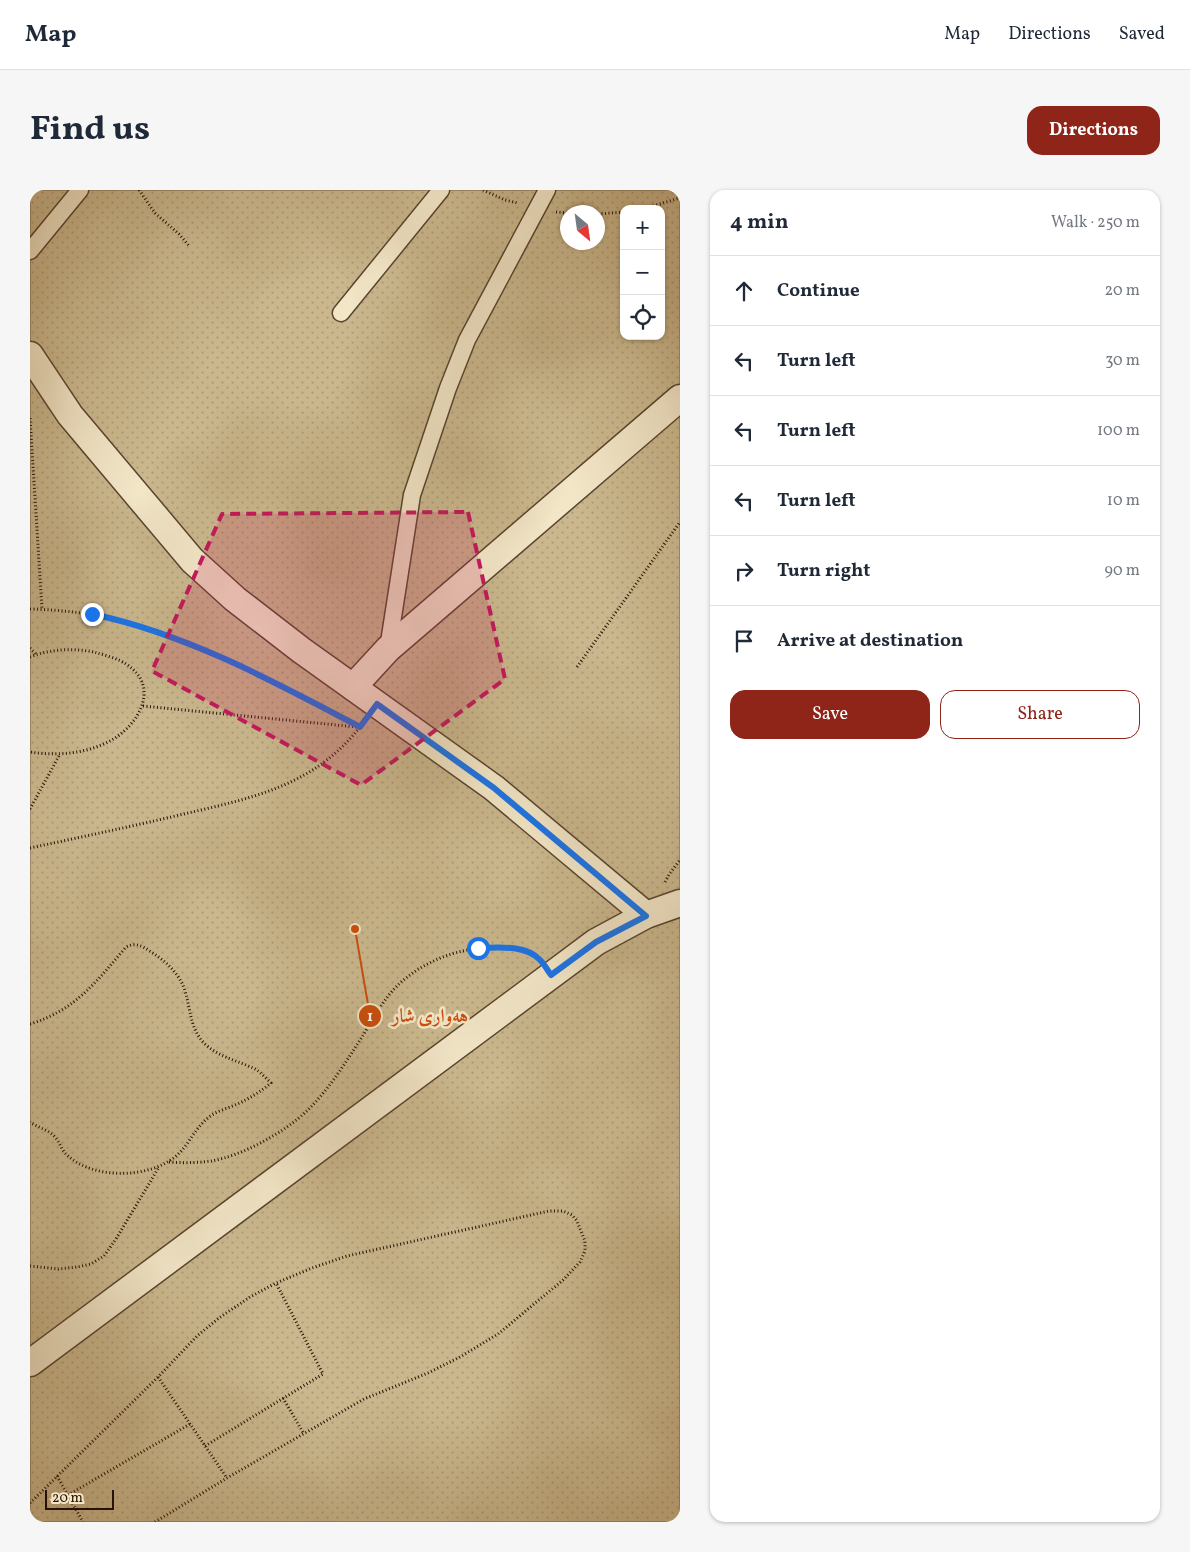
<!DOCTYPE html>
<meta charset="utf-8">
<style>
:root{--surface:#fff;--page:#f6f6f7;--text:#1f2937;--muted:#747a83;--line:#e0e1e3;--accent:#8f2418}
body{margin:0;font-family:Vollkorn,Amiri,serif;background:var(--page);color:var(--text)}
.controls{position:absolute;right:15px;top:15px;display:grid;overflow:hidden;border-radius:10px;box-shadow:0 1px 4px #0004}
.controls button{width:45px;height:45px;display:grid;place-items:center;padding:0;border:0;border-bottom:1px solid var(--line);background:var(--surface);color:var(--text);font:25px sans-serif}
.compass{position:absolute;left:530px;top:15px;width:45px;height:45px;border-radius:50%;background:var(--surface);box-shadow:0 1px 4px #0004;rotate:151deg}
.scale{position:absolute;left:15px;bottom:12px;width:69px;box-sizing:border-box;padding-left:5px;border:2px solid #281207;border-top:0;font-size:14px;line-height:18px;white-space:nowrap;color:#281207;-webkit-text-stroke:4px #f2e6c7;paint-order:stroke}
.stop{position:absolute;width:15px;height:15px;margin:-11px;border:4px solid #1a73e8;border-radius:50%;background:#fff}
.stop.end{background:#1a73e8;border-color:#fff;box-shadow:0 1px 5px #0008}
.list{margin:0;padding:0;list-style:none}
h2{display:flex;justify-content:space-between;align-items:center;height:65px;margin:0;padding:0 20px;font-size:21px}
h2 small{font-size:16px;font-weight:400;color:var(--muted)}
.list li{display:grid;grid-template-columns:32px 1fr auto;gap:15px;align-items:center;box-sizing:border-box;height:70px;padding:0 20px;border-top:1px solid var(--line)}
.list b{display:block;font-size:19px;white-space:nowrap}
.list em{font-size:16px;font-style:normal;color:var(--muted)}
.actions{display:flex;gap:10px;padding:15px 20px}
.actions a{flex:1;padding:11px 0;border:1px solid var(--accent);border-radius:15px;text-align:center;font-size:18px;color:var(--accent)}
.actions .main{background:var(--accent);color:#fff}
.icon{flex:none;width:28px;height:28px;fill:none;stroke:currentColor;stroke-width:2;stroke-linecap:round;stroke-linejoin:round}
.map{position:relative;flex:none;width:650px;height:1332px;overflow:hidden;border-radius:15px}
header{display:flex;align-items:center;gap:30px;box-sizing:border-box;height:70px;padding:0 25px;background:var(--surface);border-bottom:1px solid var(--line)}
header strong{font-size:24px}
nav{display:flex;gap:28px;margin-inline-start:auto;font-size:18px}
.intro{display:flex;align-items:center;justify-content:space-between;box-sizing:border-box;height:120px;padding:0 30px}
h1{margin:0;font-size:35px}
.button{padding:12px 22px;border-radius:15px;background:var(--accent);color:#fff;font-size:18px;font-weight:700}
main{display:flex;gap:30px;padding:0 30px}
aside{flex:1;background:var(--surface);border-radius:15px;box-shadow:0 1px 4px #0004}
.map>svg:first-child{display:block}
.park{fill:url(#park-dots);stroke:#79644a;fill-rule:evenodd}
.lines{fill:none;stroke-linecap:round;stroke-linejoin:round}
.pedestrian-casing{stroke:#594430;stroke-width:19}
.tertiary-casing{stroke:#594430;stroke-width:29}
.path{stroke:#281207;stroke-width:3;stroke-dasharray:1 2.5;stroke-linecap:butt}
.pedestrian{stroke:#f2e6c7;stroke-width:16}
.tertiary{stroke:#f2e6c7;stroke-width:26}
.route{stroke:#1a73e8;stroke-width:6}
.marked{fill:#c2185b;fill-opacity:0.2;stroke:#c2185b;stroke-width:4;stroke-dasharray:10 6;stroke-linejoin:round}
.leader{fill:none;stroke:#cb4e0b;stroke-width:2}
.callout-dot{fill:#cb4e0b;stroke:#f2e6c7;stroke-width:2}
.mark-label{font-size:15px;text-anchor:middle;font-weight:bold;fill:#fff}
.callout-label{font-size:19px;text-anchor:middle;font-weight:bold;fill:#cb4e0b;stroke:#f2e6c7;stroke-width:5;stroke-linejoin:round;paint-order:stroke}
</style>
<header>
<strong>Map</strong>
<nav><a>Map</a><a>Directions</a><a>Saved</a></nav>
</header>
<div class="intro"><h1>Find us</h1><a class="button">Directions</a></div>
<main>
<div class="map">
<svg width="650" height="1332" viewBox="0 0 650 1332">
<defs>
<pattern id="park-dots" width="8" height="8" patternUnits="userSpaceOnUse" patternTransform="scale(1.25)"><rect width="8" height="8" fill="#cab78d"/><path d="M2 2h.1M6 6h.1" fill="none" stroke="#ae9c78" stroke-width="1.8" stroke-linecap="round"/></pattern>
</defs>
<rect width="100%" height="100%" fill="#ebd9a9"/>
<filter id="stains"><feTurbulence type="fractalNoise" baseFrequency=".004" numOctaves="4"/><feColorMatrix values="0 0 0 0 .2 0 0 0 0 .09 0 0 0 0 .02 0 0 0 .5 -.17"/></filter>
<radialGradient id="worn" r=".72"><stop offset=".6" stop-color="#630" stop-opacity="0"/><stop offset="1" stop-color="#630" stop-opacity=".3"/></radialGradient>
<path class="park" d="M0,0H650V1332H0ZM594,19H631V146H594ZM538,22H568V52H538Z"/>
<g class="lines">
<g class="pedestrian-casing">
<g id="pedestrian">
<polyline points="0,61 50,0"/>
<polyline points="311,123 411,0"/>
<polyline points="358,459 382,305 418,198 437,150 517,0"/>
</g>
</g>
<g class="tertiary-casing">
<g id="tertiary">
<polyline points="0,165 40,225 162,370 205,409 271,460 464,598 616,725"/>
<polyline points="323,497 358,459 650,208"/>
<polyline points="0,1173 566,752 616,725 650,713"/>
</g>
</g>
<g class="path">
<polyline points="109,0 125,23 149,44 160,57"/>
<polyline points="453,0 475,10 488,13"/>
<polyline points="613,19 650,8"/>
<polyline points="526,22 538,23"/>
<polyline points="568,24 594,22"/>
<polyline points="0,228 12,419"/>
<path d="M0,419C31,420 60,423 90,430C133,440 175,460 214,479C253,497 292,517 330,537"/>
<polyline points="0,458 6,464"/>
<path d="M0,467C20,459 43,458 64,462C74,465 87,468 96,474C132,497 108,537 78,552C54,564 26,566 0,562"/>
<polyline points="547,477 650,332"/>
<polyline points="113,516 327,537"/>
<polyline points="0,619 30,564"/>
<path d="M0,658C47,648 94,638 141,627C216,609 284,599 333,533"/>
<polyline points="635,692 640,683 650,670"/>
<path d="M0,834C46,820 67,791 96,757C106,752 112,756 121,762C136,771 150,784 155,801C161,821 160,839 175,854C190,868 210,871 227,880C232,884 237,889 241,893C230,902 219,909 205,915C196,919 186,921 178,928C165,938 159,955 146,966C119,989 62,990 36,964C31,959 29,950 23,945C16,939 7,937 0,932"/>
<path d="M139,972C153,973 167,973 181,971C212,966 255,942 278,920C299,899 316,872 332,847C343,829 354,808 369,794C393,772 427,758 459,758C475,758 493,757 507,767"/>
<polyline points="0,1076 28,1079 47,1077 61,1074 74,1066 86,1049 129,977"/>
<polyline points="128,1187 197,1288"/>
<polyline points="253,1208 274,1244"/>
<polyline points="175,1256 293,1184 246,1093"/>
<polyline points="27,1286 53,1332"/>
<polyline points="38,1305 160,1234"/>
<polyline points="0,1313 128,1187 167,1146 189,1128 220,1107 246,1093 282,1078 317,1066 519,1021 533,1021 542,1025 547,1031 555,1051 555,1061 550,1072 533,1090 468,1144 430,1167 398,1183 334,1209 197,1288 125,1332"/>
</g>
<use href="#pedestrian" class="pedestrian"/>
<use href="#tertiary" class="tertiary"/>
</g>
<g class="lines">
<path class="route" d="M62,424C157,444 245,492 330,537L347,514L464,598L616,726L566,752L521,785C517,780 514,773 509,769C494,754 467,758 448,758"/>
</g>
<path class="marked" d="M438,322L475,489L331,595L122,481L192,324Z"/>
<path class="leader" d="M325 739L340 826"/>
<g class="callout-dot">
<circle cx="325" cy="739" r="5"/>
<circle cx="340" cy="826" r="12"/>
</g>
<g class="mark-label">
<text x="340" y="831">1</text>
</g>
<g class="callout-label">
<text x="400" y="832">هەواری شار</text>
</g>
<rect width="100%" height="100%" filter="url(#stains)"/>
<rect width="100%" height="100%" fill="url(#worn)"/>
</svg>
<div class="controls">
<button>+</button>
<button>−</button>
<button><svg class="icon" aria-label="locate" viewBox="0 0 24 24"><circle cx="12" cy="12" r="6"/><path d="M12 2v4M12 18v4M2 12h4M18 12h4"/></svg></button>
</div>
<svg class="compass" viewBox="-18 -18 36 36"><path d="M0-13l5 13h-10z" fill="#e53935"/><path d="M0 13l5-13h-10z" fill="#747a83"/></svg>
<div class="scale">20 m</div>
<div class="stop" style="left:448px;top:758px"></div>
<div class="stop end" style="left:62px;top:424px"></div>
</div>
<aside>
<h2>4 min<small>Walk · 250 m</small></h2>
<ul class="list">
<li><svg class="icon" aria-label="ahead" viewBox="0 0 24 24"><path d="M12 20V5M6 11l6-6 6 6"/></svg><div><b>Continue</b></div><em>20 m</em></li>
<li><svg class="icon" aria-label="left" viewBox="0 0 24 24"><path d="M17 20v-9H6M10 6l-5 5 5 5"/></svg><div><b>Turn left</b></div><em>30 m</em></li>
<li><svg class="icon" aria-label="left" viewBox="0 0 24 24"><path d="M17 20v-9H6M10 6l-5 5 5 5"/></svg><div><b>Turn left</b></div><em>100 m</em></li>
<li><svg class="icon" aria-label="left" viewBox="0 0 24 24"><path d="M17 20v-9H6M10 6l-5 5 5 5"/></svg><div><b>Turn left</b></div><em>10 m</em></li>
<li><svg class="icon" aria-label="right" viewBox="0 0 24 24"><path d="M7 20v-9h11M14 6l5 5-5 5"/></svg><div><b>Turn right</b></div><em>90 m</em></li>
<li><svg class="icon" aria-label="arrive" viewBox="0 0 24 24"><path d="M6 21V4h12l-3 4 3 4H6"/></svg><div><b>Arrive at destination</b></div></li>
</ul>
<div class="actions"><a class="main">Save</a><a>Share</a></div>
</aside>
</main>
